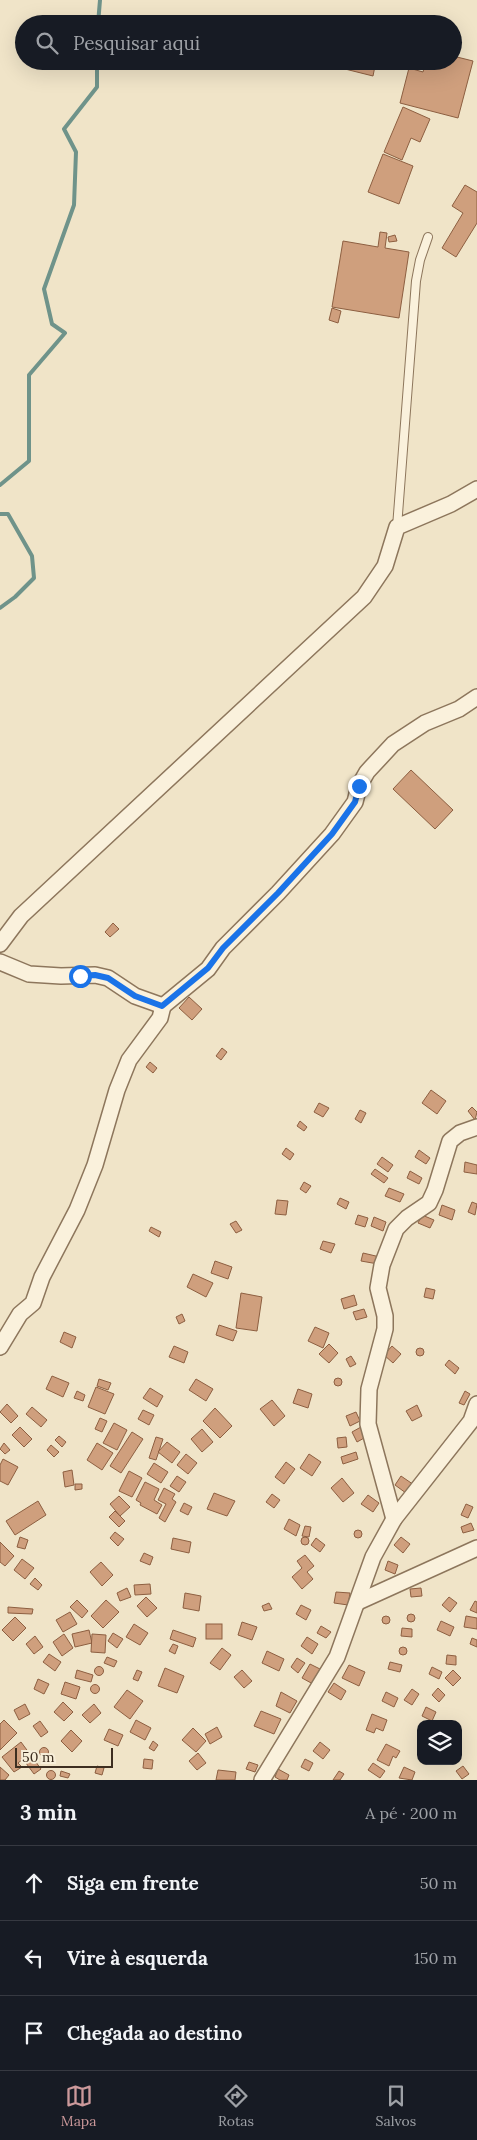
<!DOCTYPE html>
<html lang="pt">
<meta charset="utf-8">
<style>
:root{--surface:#171b24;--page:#20242c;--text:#f1f3f6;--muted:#9ea1a6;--line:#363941;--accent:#cc999b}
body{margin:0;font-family:Lora,serif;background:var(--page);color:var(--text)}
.controls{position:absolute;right:15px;bottom:15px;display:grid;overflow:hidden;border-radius:10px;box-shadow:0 5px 20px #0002}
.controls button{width:45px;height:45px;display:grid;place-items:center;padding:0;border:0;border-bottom:1px solid var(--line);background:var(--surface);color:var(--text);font:25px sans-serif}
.scale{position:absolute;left:15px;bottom:12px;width:98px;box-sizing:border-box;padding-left:5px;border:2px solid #3d2e20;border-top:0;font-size:14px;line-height:18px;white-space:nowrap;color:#3d2e20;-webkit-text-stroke:4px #f7eed8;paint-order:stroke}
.stop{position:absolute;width:15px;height:15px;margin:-11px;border:4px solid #1a73e8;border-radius:50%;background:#fff}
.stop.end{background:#1a73e8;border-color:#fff;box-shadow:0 1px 5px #0008}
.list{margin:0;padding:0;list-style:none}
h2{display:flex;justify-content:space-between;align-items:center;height:65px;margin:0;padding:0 20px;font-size:21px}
h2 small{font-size:16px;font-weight:400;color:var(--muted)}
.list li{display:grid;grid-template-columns:32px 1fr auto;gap:15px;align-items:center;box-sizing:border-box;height:75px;padding:0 20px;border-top:1px solid var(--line)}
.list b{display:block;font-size:19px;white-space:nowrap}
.list em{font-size:16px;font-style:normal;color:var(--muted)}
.icon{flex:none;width:28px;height:28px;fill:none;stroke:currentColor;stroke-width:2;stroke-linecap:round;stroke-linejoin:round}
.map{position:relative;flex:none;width:477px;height:1780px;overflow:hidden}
.search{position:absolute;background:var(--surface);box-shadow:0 5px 20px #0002;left:15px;right:15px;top:15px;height:55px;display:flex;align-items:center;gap:12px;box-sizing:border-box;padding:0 18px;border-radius:28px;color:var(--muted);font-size:19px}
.sheet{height:290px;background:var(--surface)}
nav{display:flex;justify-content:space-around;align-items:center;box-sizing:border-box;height:70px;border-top:1px solid var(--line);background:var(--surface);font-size:14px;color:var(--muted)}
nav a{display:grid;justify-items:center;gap:2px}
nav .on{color:var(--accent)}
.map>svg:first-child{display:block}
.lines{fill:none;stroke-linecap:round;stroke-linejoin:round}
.stream{stroke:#6f938a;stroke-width:4}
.building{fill:#cf9f7d;stroke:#8d5f41}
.service-casing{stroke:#8d765c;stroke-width:10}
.minor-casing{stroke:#8d765c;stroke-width:18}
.service{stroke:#faf1dc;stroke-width:8}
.minor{stroke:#faf1dc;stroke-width:15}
.route{stroke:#1a73e8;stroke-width:6}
</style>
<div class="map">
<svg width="477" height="1780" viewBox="0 0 477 1780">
<rect width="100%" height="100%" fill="#f0e4c8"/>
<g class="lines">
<g class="stream">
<polyline points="98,24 100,0"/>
<polyline points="0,485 29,461 29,375 65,333 52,324 44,289 74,205 76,152 64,129 97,87 97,61"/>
<polyline points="0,514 8,514 32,556 34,578 15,597 0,608"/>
</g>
</g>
<g class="building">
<polygon points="453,56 473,61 458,118 400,103 409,68 423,72 426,61 453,61"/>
<polygon points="334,61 376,61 373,76 333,66"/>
<polygon points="403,107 430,119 420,142 411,138 402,160 384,152"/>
<polygon points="383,154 413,166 399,204 368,192"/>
<polygon points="465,185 477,192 477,223 456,257 442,248 463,213 452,206"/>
<polygon points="380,232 387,233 385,248 409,252 399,318 332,307 343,241 378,247"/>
<polygon points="395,235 397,241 389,242 388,237"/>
<polygon points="332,308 341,311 338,323 329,320"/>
<polygon points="411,770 453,810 435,829 393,789"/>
<polygon points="113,923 119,929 110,937 105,932"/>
<polygon points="189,997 202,1009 192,1020 179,1008"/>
<polygon points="222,1048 227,1052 221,1060 216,1056"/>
<polygon points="150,1062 157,1068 153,1073 146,1067"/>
<polygon points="431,1090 446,1101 437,1114 422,1103"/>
<polygon points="319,1103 329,1108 323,1117 314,1112"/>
<polygon points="472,1107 477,1112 475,1120 468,1111"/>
<polygon points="360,1110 366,1113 361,1123 355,1119"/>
<polygon points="300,1121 307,1127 304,1131 297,1126"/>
<polygon points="286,1148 294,1154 290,1160 282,1154"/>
<polygon points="419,1150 430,1158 426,1164 415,1157"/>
<polygon points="382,1157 393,1165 388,1172 377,1164"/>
<polygon points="465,1162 477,1165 477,1174 464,1172"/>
<polygon points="375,1169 388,1178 384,1183 371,1174"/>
<polygon points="410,1171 422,1178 419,1184 407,1178"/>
<polygon points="304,1182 311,1186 306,1193 300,1189"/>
<polygon points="389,1188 404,1194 400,1202 385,1196"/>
<polygon points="340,1198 349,1202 346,1209 337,1204"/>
<polygon points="277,1200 288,1201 286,1215 275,1214"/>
<polygon points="472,1202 477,1204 475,1215 468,1212"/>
<polygon points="442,1205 455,1210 452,1220 439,1215"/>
<polygon points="358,1215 368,1218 365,1227 355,1224"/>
<polygon points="422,1215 434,1220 430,1228 418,1223"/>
<polygon points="374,1217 386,1222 383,1231 371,1226"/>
<polygon points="236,1221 242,1230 236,1233 230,1224"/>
<polygon points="151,1227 161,1232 159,1237 149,1231"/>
<polygon points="323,1241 335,1244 331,1253 320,1249"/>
<polygon points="363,1253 380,1257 378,1264 361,1261"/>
<polygon points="215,1261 232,1267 228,1279 211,1273"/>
<polygon points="193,1274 213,1283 206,1297 187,1287"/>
<polygon points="426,1288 435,1290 433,1299 424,1297"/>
<polygon points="241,1293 262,1297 257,1331 236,1328"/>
<polygon points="354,1295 357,1305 344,1309 341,1299"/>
<polygon points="364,1309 367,1317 356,1320 353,1312"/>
<polygon points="182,1314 185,1321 179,1324 176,1317"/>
<polygon points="219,1325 237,1331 233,1341 216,1335"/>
<polygon points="315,1327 329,1333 323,1348 308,1341"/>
<polygon points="64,1332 76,1337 72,1348 60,1342"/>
<polygon points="329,1344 338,1353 329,1363 319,1354"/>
<polygon points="174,1346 188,1352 184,1363 169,1357"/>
<polygon points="392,1346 401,1354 393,1363 384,1355"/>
<circle cx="420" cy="1352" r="4"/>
<polygon points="351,1356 356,1364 350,1367 346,1359"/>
<polygon points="449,1360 459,1368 455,1374 445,1365"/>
<polygon points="52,1376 69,1383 63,1397 46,1389"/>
<circle cx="338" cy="1382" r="4"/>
<polygon points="99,1379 111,1383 108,1390 97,1386"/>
<polygon points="196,1379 213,1389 206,1401 189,1390"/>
<polygon points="96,1387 114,1394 105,1414 88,1407"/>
<polygon points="150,1388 163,1396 157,1407 143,1398"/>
<polygon points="298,1389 312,1394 308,1408 293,1403"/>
<polygon points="77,1391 85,1395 83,1401 74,1398"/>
<polygon points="465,1391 470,1394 464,1405 459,1403"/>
<polygon points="272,1400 285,1416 274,1426 260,1409"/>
<polygon points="7,1404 18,1416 11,1423 0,1412"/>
<polygon points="417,1405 422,1416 412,1421 406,1411"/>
<polygon points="32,1407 47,1420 41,1427 26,1414"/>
<polygon points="215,1408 232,1426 220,1438 203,1421"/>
<polygon points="143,1410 154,1415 149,1425 138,1419"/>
<polygon points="356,1412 360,1421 350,1426 346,1416"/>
<polygon points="100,1418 107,1421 102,1432 95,1429"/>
<polygon points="114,1423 127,1430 117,1450 103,1443"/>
<polygon points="20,1427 32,1439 24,1447 12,1435"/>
<polygon points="361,1427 366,1437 357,1442 352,1432"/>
<polygon points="202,1429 213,1442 202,1452 191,1439"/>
<polygon points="132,1432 143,1439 121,1473 110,1466"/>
<polygon points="59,1436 66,1442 62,1447 55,1440"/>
<polygon points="156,1437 163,1439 156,1460 149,1458"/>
<polygon points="346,1437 347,1447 338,1448 337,1438"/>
<polygon points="167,1442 180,1452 172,1463 158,1452"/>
<polygon points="4,1443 10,1450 5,1454 0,1449"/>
<polygon points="97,1443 113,1453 102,1470 87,1460"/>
<polygon points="51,1445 59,1452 54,1457 47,1450"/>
<polygon points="356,1452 358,1459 343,1464 341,1457"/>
<polygon points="186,1454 197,1463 188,1474 177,1465"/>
<polygon points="309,1454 321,1462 312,1476 300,1468"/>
<polygon points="3,1459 18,1467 8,1485 0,1481 0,1465"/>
<polygon points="286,1462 295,1469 284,1484 275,1477"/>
<polygon points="154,1463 168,1472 161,1483 147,1474"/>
<polygon points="72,1470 74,1485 65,1487 63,1472"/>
<polygon points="129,1471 142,1478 132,1497 119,1491"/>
<polygon points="177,1476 186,1482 179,1492 170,1486"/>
<polygon points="401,1476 417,1487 410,1496 395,1485"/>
<polygon points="342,1478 354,1493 343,1502 331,1488"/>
<polygon points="145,1482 159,1489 154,1500 162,1505 157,1514 140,1505 141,1503 136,1500"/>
<polygon points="75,1484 82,1484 82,1489 75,1490"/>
<polygon points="164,1488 175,1494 172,1499 176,1502 165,1522 159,1518 166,1504 158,1500"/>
<polygon points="214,1493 235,1501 227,1516 207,1509"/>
<polygon points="272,1494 280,1500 274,1508 266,1502"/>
<polygon points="368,1495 379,1503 373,1512 361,1504"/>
<polygon points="119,1496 130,1507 120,1516 110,1504"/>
<polygon points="38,1501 46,1515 15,1535 6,1521"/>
<polygon points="184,1503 192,1507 188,1515 180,1511"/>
<polygon points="466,1504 473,1507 468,1518 461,1515"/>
<polygon points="115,1511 125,1521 119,1527 109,1517"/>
<polygon points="289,1519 300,1525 296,1536 284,1529"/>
<polygon points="471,1523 474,1530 463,1533 461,1527"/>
<polygon points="305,1526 311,1527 309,1537 302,1536"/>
<circle cx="358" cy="1534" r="4"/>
<polygon points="115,1532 124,1539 118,1546 110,1538"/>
<circle cx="305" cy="1541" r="4"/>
<polygon points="20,1537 28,1540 25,1549 17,1547"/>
<polygon points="401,1537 410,1544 403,1553 394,1545"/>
<polygon points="173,1538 191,1542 189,1553 171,1549"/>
<polygon points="316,1538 325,1545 320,1552 311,1545"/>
<polygon points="0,1542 14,1556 5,1566 0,1562"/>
<polygon points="144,1553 153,1557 150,1565 140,1561"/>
<polygon points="305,1555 314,1566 307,1572 313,1579 302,1589 292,1577 302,1568 297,1561"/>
<polygon points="22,1559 34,1568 25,1579 14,1570"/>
<polygon points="388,1561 398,1565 395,1574 385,1570"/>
<polygon points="101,1562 113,1575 102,1586 90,1572"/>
<polygon points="35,1578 42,1585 38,1590 30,1584"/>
<polygon points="150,1584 151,1594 135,1595 134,1585"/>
<polygon points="127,1588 131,1597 120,1601 117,1593"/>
<polygon points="421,1588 422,1596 411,1597 410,1589"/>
<polygon points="336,1592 350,1593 348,1605 334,1603"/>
<polygon points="185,1593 201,1596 199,1611 183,1608"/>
<polygon points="146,1597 157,1608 147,1617 137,1606"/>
<polygon points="449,1597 457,1603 450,1612 442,1605"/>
<polygon points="77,1600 88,1611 82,1618 70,1607"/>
<polygon points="106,1600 119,1612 103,1628 91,1616"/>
<polygon points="475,1601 477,1602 477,1613 470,1610"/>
<polygon points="269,1603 272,1609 264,1611 262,1606"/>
<polygon points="301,1605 311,1610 306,1620 296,1614"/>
<polygon points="8,1607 33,1609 32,1614 8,1613"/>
<polygon points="70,1612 77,1624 63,1632 56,1620"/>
<circle cx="411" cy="1618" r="4"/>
<circle cx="386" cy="1620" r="4"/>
<polygon points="466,1616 477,1618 477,1629 464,1627"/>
<polygon points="15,1617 26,1628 13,1641 2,1630"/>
<polygon points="441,1621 454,1627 450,1636 437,1630"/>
<polygon points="242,1622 257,1627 252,1640 238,1635"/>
<polygon points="134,1624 148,1633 140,1645 126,1637"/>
<rect x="206" y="1624" width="16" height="15"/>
<polygon points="321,1626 331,1632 326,1638 317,1633"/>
<polygon points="402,1628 412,1629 412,1637 401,1636"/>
<polygon points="89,1630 92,1643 75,1647 72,1634"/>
<polygon points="173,1630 196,1638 193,1647 170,1639"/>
<polygon points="113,1633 123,1639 117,1648 108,1641"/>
<polygon points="64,1634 73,1648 62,1656 53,1642"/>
<polygon points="92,1634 106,1635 105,1653 91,1652"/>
<polygon points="35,1636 43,1647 34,1654 26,1644"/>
<polygon points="307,1637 318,1644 312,1654 301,1646"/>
<polygon points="472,1638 477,1640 477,1647 470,1644"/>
<polygon points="173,1644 178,1646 175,1654 169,1651"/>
<circle cx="403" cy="1651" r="4"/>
<polygon points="222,1648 231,1655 220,1670 210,1663"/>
<polygon points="267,1651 284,1659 279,1671 262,1663"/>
<polygon points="49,1654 61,1662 55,1671 43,1662"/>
<polygon points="447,1655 456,1656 456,1665 446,1664"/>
<polygon points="107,1657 117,1661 114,1667 104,1663"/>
<polygon points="297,1658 305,1663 298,1673 291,1667"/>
<polygon points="390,1662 402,1665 400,1672 388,1669"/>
<polygon points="310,1664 320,1669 313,1684 302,1678"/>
<polygon points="349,1665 365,1672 359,1686 342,1678"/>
<circle cx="99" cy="1671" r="4.5"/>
<polygon points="432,1667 442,1672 439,1679 429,1674"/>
<polygon points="165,1668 184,1676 177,1693 158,1686"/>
<polygon points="77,1670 93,1675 91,1682 75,1678"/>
<polygon points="137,1670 142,1672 138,1681 133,1679"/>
<polygon points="242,1670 252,1681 244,1688 234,1677"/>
<polygon points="453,1670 461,1678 453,1686 445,1678"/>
<polygon points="38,1679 49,1684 44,1694 34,1689"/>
<polygon points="65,1682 80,1687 76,1699 61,1694"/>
<polygon points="334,1683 346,1691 341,1700 328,1692"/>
<circle cx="95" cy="1689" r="4.5"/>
<polygon points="438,1688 445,1695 439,1702 432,1695"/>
<polygon points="412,1689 419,1694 412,1705 404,1700"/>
<polygon points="127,1690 143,1701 130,1719 114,1707"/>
<polygon points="281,1692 297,1701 290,1713 276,1706"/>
<polygon points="386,1692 398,1698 394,1707 382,1701"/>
<polygon points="63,1702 73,1712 64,1721 54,1712"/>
<polygon points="25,1704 30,1714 19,1720 14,1710"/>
<polygon points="94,1704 101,1713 90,1723 82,1715"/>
<polygon points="426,1707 436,1712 432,1721 422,1716"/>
<polygon points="261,1711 281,1719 274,1734 254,1726"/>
<polygon points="372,1714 387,1720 383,1731 376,1728 374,1733 366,1730"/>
<polygon points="4,1720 17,1733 0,1750 0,1724"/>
<polygon points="136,1720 151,1728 145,1740 130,1732"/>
<polygon points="40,1721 48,1732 41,1737 33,1726"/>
<polygon points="217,1727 222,1737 210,1744 205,1734"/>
<polygon points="193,1728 206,1741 196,1752 182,1740"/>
<polygon points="109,1729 123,1735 118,1746 104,1740"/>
<polygon points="71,1730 82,1741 72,1752 61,1741"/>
<polygon points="153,1741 158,1745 154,1751 149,1748"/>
<polygon points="21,1742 41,1769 34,1774 23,1759 18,1763 22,1767 14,1772 2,1757"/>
<polygon points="320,1742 330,1750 323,1759 313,1751"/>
<polygon points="386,1744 400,1751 396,1758 393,1756 389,1766 377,1760"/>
<circle cx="44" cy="1752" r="4.5"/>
<polygon points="198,1753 206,1763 197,1770 189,1761"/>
<polygon points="144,1759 153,1760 152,1769 143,1768"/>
<polygon points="305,1759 313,1763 309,1771 301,1767"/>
<polygon points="249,1762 258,1765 255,1772 246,1769"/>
<polygon points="373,1763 385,1771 380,1778 368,1770"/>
<polygon points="97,1766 104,1768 102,1775 95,1773"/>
<polygon points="463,1766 469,1774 462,1779 456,1771"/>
<polygon points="0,1767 9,1775 5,1780 0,1780"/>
<polygon points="404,1767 415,1772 412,1780 399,1778"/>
<polygon points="278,1769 289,1775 287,1780 280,1780 275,1777"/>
<polygon points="218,1770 236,1772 235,1780 216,1780"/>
<circle cx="51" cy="1775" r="4.5"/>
<polygon points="61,1771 70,1774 68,1778 60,1776"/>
<polygon points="339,1771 344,1774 340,1780 333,1780"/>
</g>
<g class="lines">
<g class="service-casing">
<polyline id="service" points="397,527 416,281 420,260 428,237"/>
</g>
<g class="minor-casing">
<g id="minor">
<polyline points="0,944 21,916 364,597 385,566 397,527 451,504 477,489"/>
<polyline points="0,962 29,974 61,976 95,975 108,978 135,996 163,1006 160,1018 129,1060 117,1090 95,1165 77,1210 42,1277 33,1303 20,1314 0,1347"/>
<polyline points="163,1006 208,969 223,948 278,893 332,834 355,802 359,786 367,772 393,744 425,723 459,709 477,697"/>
<polyline points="394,1519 368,1424 369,1389 385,1329 385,1316 378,1288 382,1265 396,1229 407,1218 429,1203 435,1190 450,1141 460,1133 477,1127"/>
<polyline points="358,1602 477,1548"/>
<polyline points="262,1780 337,1657 373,1557 394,1519 471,1421 477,1404"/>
</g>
</g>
<use href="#service" class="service"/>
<use href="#minor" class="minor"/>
</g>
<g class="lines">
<polyline class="route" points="80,976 95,975 108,978 135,996 162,1006 208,968 223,948 278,893 332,834 355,802 359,786"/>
</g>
</svg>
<div class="controls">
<button><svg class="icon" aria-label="layers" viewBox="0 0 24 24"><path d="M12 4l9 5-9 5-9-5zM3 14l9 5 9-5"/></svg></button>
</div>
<div class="scale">50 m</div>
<div class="stop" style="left:80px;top:976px"></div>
<div class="stop end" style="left:359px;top:786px"></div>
<div class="search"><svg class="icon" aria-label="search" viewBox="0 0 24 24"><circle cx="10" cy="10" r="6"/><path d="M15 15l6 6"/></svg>Pesquisar aqui</div>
</div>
<section class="sheet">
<h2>3 min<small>A pé · 200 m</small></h2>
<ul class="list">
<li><svg class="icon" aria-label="ahead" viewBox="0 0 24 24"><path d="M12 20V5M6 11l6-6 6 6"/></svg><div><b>Siga em frente</b></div><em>50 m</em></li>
<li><svg class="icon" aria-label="left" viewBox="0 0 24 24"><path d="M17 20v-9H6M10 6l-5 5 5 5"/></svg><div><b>Vire à esquerda</b></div><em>150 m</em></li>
<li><svg class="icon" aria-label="arrive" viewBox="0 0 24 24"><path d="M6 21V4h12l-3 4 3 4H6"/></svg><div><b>Chegada ao destino</b></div></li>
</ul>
</section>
<nav>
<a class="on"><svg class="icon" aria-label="map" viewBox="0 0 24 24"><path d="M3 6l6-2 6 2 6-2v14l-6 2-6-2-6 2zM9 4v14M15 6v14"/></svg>Mapa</a>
<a><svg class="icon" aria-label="directions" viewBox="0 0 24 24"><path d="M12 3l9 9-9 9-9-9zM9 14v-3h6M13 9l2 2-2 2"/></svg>Rotas</a>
<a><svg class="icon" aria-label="saved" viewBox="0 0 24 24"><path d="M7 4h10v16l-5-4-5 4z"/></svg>Salvos</a>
</nav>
